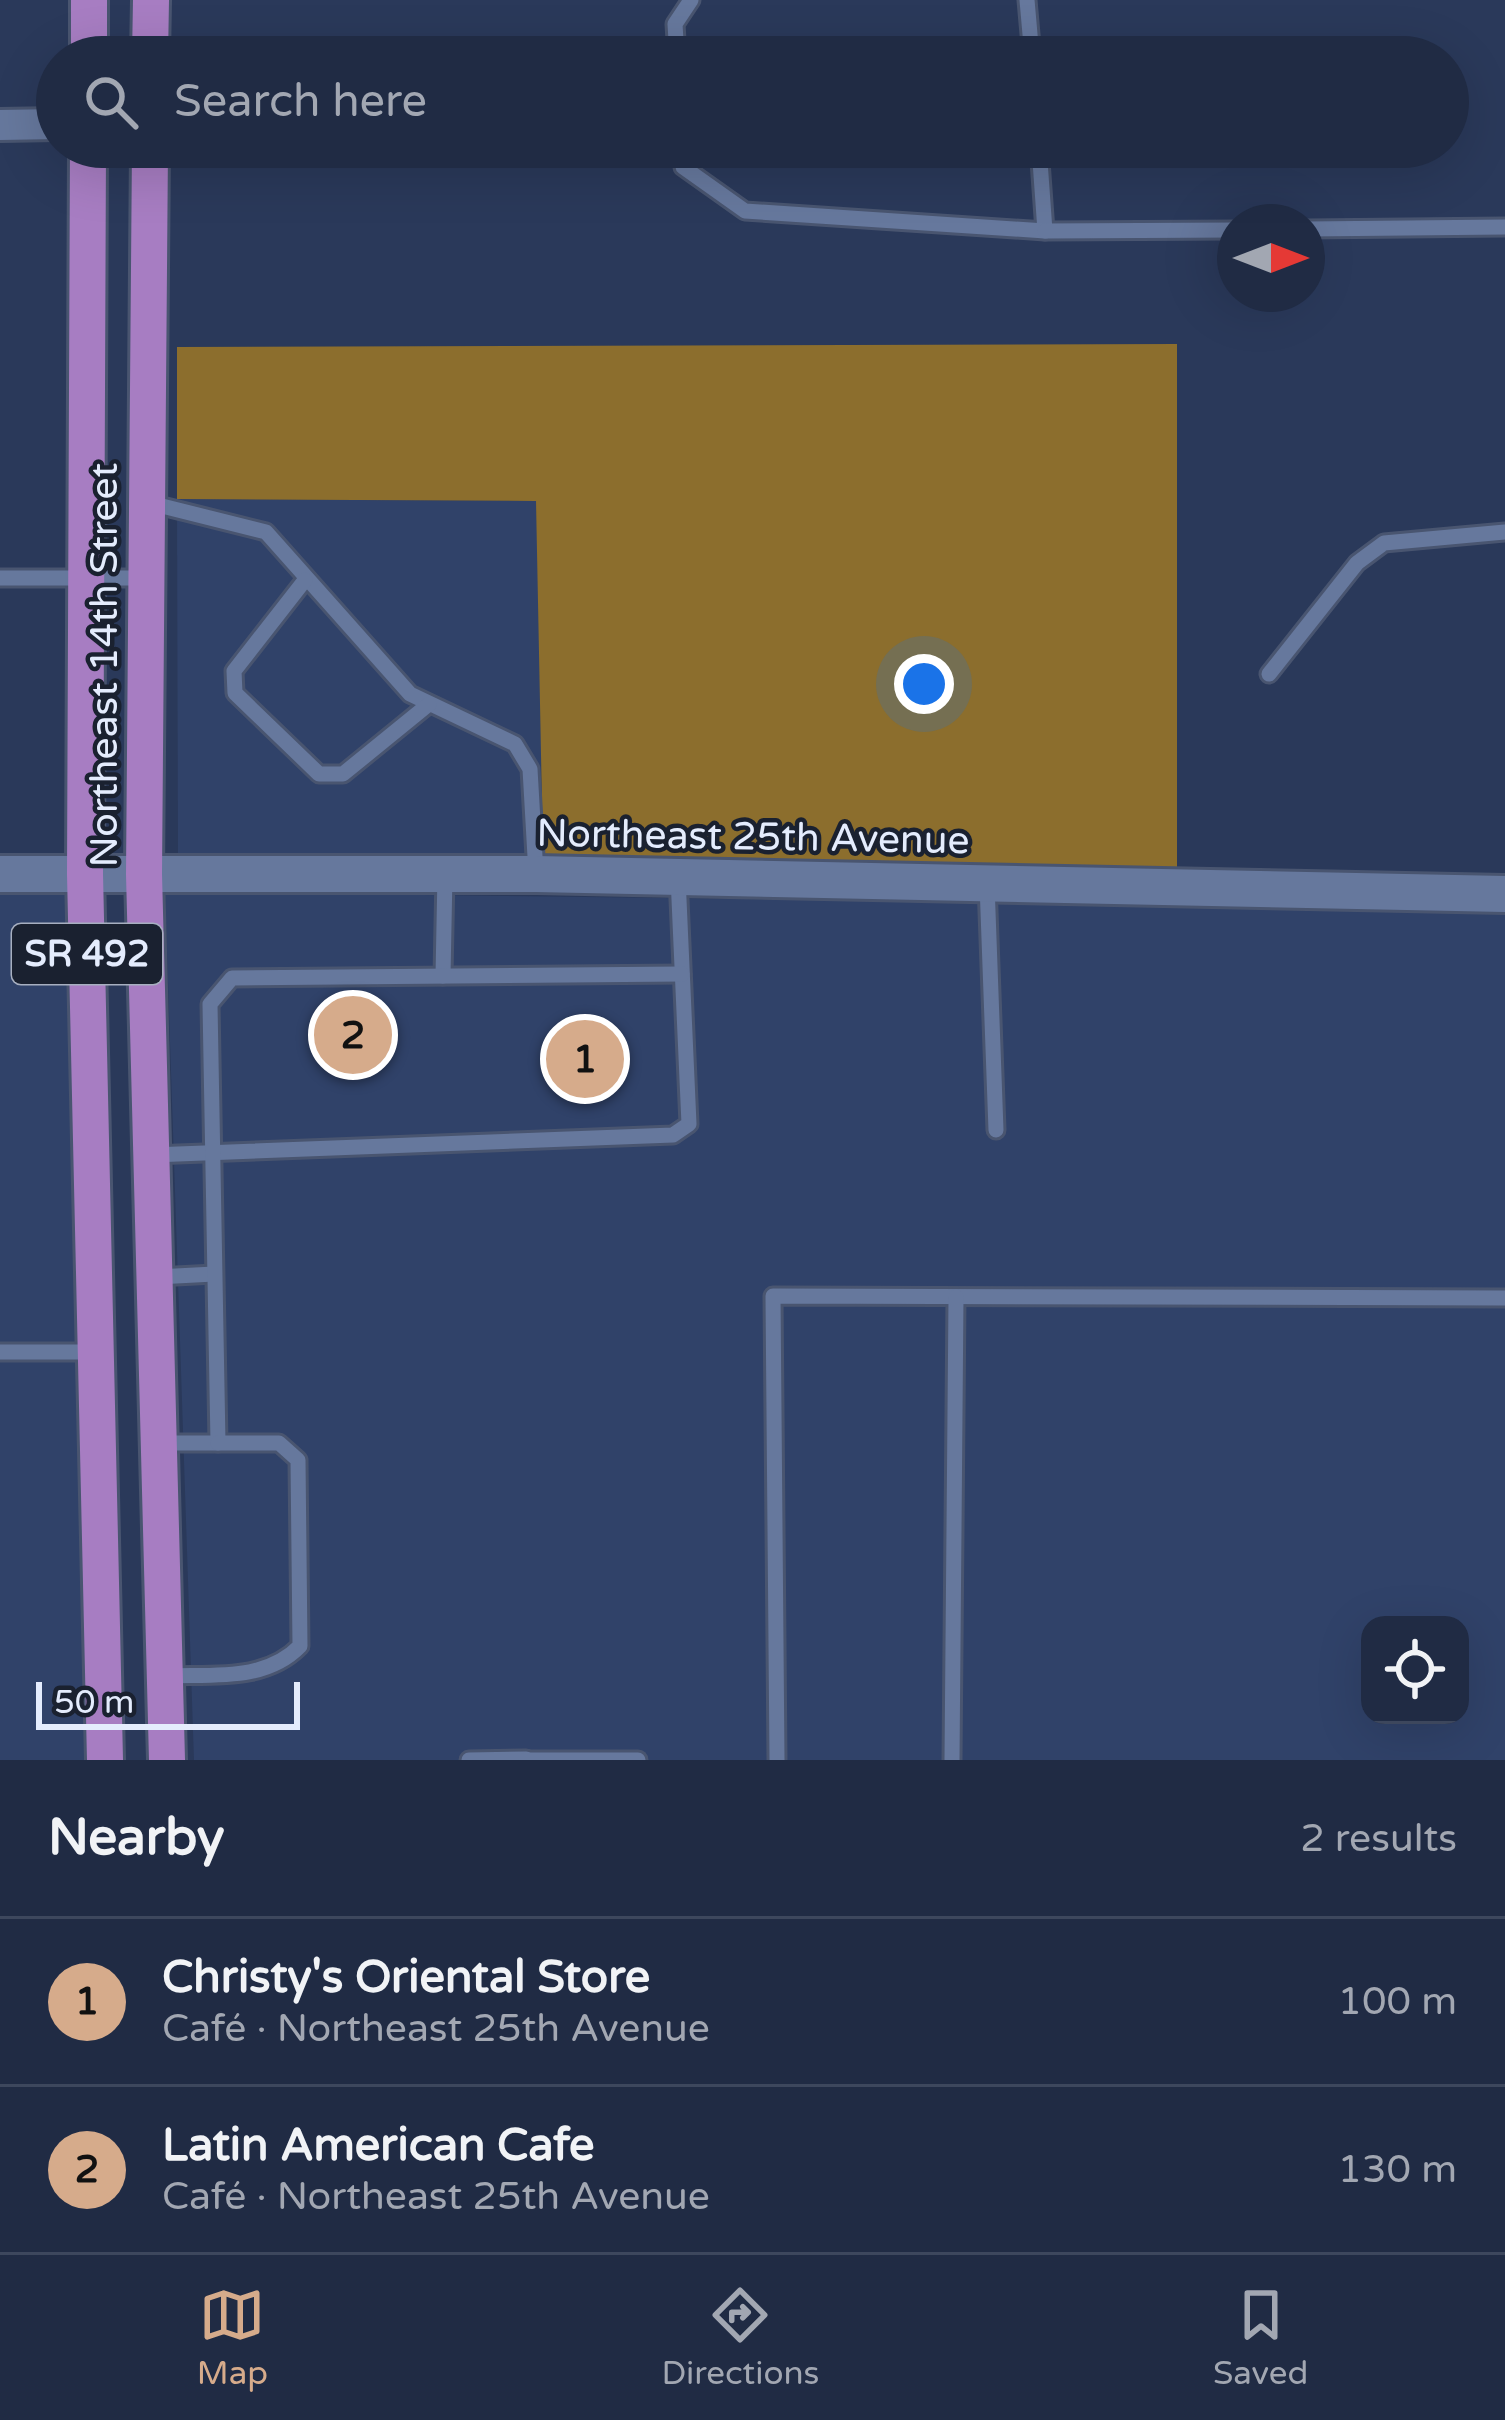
<!DOCTYPE html>
<meta charset="utf-8">
<style>
:root{--surface:#202b44;--page:#28334b;--text:#f1f3f6;--muted:#a2a7b2;--line:#3d475d;--accent:#d6ab8b}
body{margin:0;font-family:"Varela Round",sans-serif;background:var(--page);color:var(--text)}
.controls{position:absolute;right:36px;bottom:36px;display:grid;overflow:hidden;border-radius:24px;box-shadow:0 12px 48px #0002}
.controls button{width:108px;height:108px;display:grid;place-items:center;padding:0;border:0;border-bottom:3px solid var(--line);background:var(--surface);color:var(--text);font:60px sans-serif}
.compass{position:absolute;left:1217px;top:204px;width:108px;height:108px;border-radius:50%;background:var(--surface);box-shadow:0 12px 48px #0002;rotate:90deg}
.scale{position:absolute;left:36px;bottom:30px;width:264px;box-sizing:border-box;padding-left:12px;border:6px solid #e4ecfd;border-top:0;font-size:33px;line-height:42px;white-space:nowrap;color:#e4ecfd;-webkit-text-stroke:9px #1a2130;paint-order:stroke}
.you{position:absolute;left:924px;top:684px;width:42px;height:42px;margin:-30px;border:9px solid #fff;border-radius:50%;background:#1a73e8;box-shadow:0 0 0 18px #1a73e833}
.badge{display:grid;place-items:center;width:78px;height:78px;border-radius:50%;background:var(--accent);color:#111;font-size:39px;font-weight:700}
.pin{position:absolute;translate:-50% -50%;border:6px solid #fff;box-shadow:0 3px 12px #0006}
.list{margin:0;padding:0;list-style:none}
h2{display:flex;justify-content:space-between;align-items:center;height:156px;margin:0;padding:0 48px;font-size:51px}
h2 small{font-size:39px;font-weight:400;color:var(--muted)}
.list li{display:grid;grid-template-columns:78px 1fr auto;gap:36px;align-items:center;box-sizing:border-box;height:168px;padding:0 48px;border-top:3px solid var(--line)}
.list b{display:block;font-size:45px;white-space:nowrap}
.list p{margin:0;font-size:39px;white-space:nowrap;color:var(--muted)}
.list em{font-size:39px;font-style:normal;color:var(--muted)}
.icon{flex:none;width:66px;height:66px;fill:none;stroke:currentColor;stroke-width:2;stroke-linecap:round;stroke-linejoin:round}
.map{position:relative;flex:none;width:1505px;height:1760px;overflow:hidden}
.search{position:absolute;background:var(--surface);box-shadow:0 12px 48px #0002;left:36px;right:36px;top:36px;height:132px;display:flex;align-items:center;gap:30px;box-sizing:border-box;padding:0 42px;border-radius:66px;color:var(--muted);font-size:45px}
.sheet{height:492px;background:var(--surface)}
nav{display:flex;justify-content:space-around;align-items:center;box-sizing:border-box;height:168px;border-top:3px solid var(--line);background:var(--surface);font-size:33px;color:var(--muted)}
nav a{display:grid;justify-items:center;gap:6px}
nav .on{color:var(--accent)}
.map>svg:first-child{display:block}
.built{fill:#304269;fill-rule:evenodd}
.forest{fill:#8c6e2d}
.lines{fill:none;stroke-linecap:round;stroke-linejoin:round}
.service-casing{stroke:#495570;stroke-width:21}
.minor-casing{stroke:#495570;stroke-width:36}
.tertiary-casing{stroke:#495570;stroke-width:42}
.secondary-casing{stroke:#495570;stroke-width:42}
.primary-casing{stroke:#495570;stroke-width:42}
.service{stroke:#66789d;stroke-width:15}
.minor{stroke:#66789d;stroke-width:30}
.tertiary{stroke:#66789d;stroke-width:36}
.secondary{stroke:#66789d;stroke-width:36}
.primary{stroke:#a77dc2;stroke-width:36}
.labels{text-anchor:middle;dominant-baseline:central;stroke-width:9;stroke-linejoin:round;paint-order:stroke}
.shield{fill:#1a2130;stroke:#a7afc0;stroke-width:3}
.shield-label{font-size:36px;font-weight:bold;fill:#e4ecfd}
.street-label{font-size:39px;fill:#e4ecfd;stroke:#1a2130}
</style>
<div class="map">
<svg width="1505" height="1760" viewBox="0 0 1505 1760">
<rect width="100%" height="100%" fill="#2a395a"/>
<g class="built">
<polygon points="177,499 537,501 543,856 178,856"/>
<polygon points="0,892 65,892 85,1760 0,1760"/>
<path d="M165,892L1505,908V1760H194ZM1370,1625H1460V1715H1370Z"/>
</g>
<polygon class="forest" points="1177,344 1177,870 543,856 536,501 177,499 177,347"/>
<g class="lines">
<g class="service-casing">
<g id="service">
<polyline points="1027,0 1032,57"/>
<polyline points="677,57 675,24 691,0"/>
<polyline points="682,147 683,167 745,211 1045,231 1039,147"/>
<polyline points="1307,229 1505,227"/>
<polyline points="1045,231 1235,230"/>
<polyline points="150,503 266,532 410,694 515,744 530,769 536,874"/>
<polyline points="0,578 143,578"/>
<polyline points="305,580 234,671 235,693 319,774 343,774 429,704"/>
<polyline points="1269,674 1357,563 1384,543 1505,532"/>
<polyline points="987,884 996,1130"/>
<polyline points="443,976 445,874"/>
<polyline points="152,1155 673,1135 689,1124 678,877"/>
<polyline points="157,1277 214,1274"/>
<polyline points="0,1352 93,1352"/>
<polyline points="161,1443 218,1443 210,1004 232,978 682,974"/>
<path d="M165,1676C212,1674 265,1682 300,1646L298,1460L279,1443H218"/>
<polyline points="469,1760 526,1759"/>
<polyline points="526,1760 638,1760"/>
<polyline points="777,1760 773,1296 1505,1298"/>
<polyline points="952,1760 956,1297"/>
</g>
</g>
<g class="minor-casing">
<polyline id="minor" points="0,125 57,124"/>
</g>
<g class="tertiary-casing">
<polyline id="tertiary" points="144,874 536,874 1505,894"/>
</g>
<g class="secondary-casing">
<polyline id="secondary" points="0,874 144,874"/>
</g>
<g class="primary-casing">
<g id="primary">
<polyline points="89,57 89,0"/>
<polyline points="150,57 151,0"/>
<polyline points="88,147 85,874 105,1760"/>
<polyline points="150,147 144,874 167,1760"/>
</g>
</g>
<use href="#service" class="service"/>
<use href="#minor" class="minor"/>
<use href="#tertiary" class="tertiary"/>
<use href="#secondary" class="secondary"/>
<use href="#primary" class="primary"/>
</g>
<g class="labels">
<rect class="shield" x="12" y="924" width="150" height="60" rx="9"/>
<g class="shield-label">
<text x="87" y="954">SR 492</text>
</g>
<g class="street-label">
<text transform="translate(104 665) rotate(-90)">Northeast 14th Street</text>
<text transform="translate(753 837) rotate(1)">Northeast 25th Avenue</text>
</g>
</g>
</svg>
<div class="controls">
<button><svg class="icon" aria-label="locate" viewBox="0 0 24 24"><circle cx="12" cy="12" r="6"/><path d="M12 2v4M12 18v4M2 12h4M18 12h4"/></svg></button>
</div>
<svg class="compass" viewBox="-18 -18 36 36"><path d="M0-13l5 13h-10z" fill="#e53935"/><path d="M0 13l5-13h-10z" fill="#a2a7b2"/></svg>
<div class="scale">50 m</div>
<div class="you"></div>
<div class="pin badge" style="left:585px;top:1059px">1</div>
<div class="pin badge" style="left:353px;top:1035px">2</div>
<div class="search"><svg class="icon" aria-label="search" viewBox="0 0 24 24"><circle cx="10" cy="10" r="6"/><path d="M15 15l6 6"/></svg>Search here</div>
</div>
<section class="sheet">
<h2>Nearby<small>2 results</small></h2>
<ul class="list">
<li><span class="badge">1</span><div><b>Christy's Oriental Store</b><p>Café · Northeast 25th Avenue</p></div><em>100 m</em></li>
<li><span class="badge">2</span><div><b>Latin American Cafe</b><p>Café · Northeast 25th Avenue</p></div><em>130 m</em></li>
</ul>
</section>
<nav>
<a class="on"><svg class="icon" aria-label="map" viewBox="0 0 24 24"><path d="M3 6l6-2 6 2 6-2v14l-6 2-6-2-6 2zM9 4v14M15 6v14"/></svg>Map</a>
<a><svg class="icon" aria-label="directions" viewBox="0 0 24 24"><path d="M12 3l9 9-9 9-9-9zM9 14v-3h6M13 9l2 2-2 2"/></svg>Directions</a>
<a><svg class="icon" aria-label="saved" viewBox="0 0 24 24"><path d="M7 4h10v16l-5-4-5 4z"/></svg>Saved</a>
</nav>
